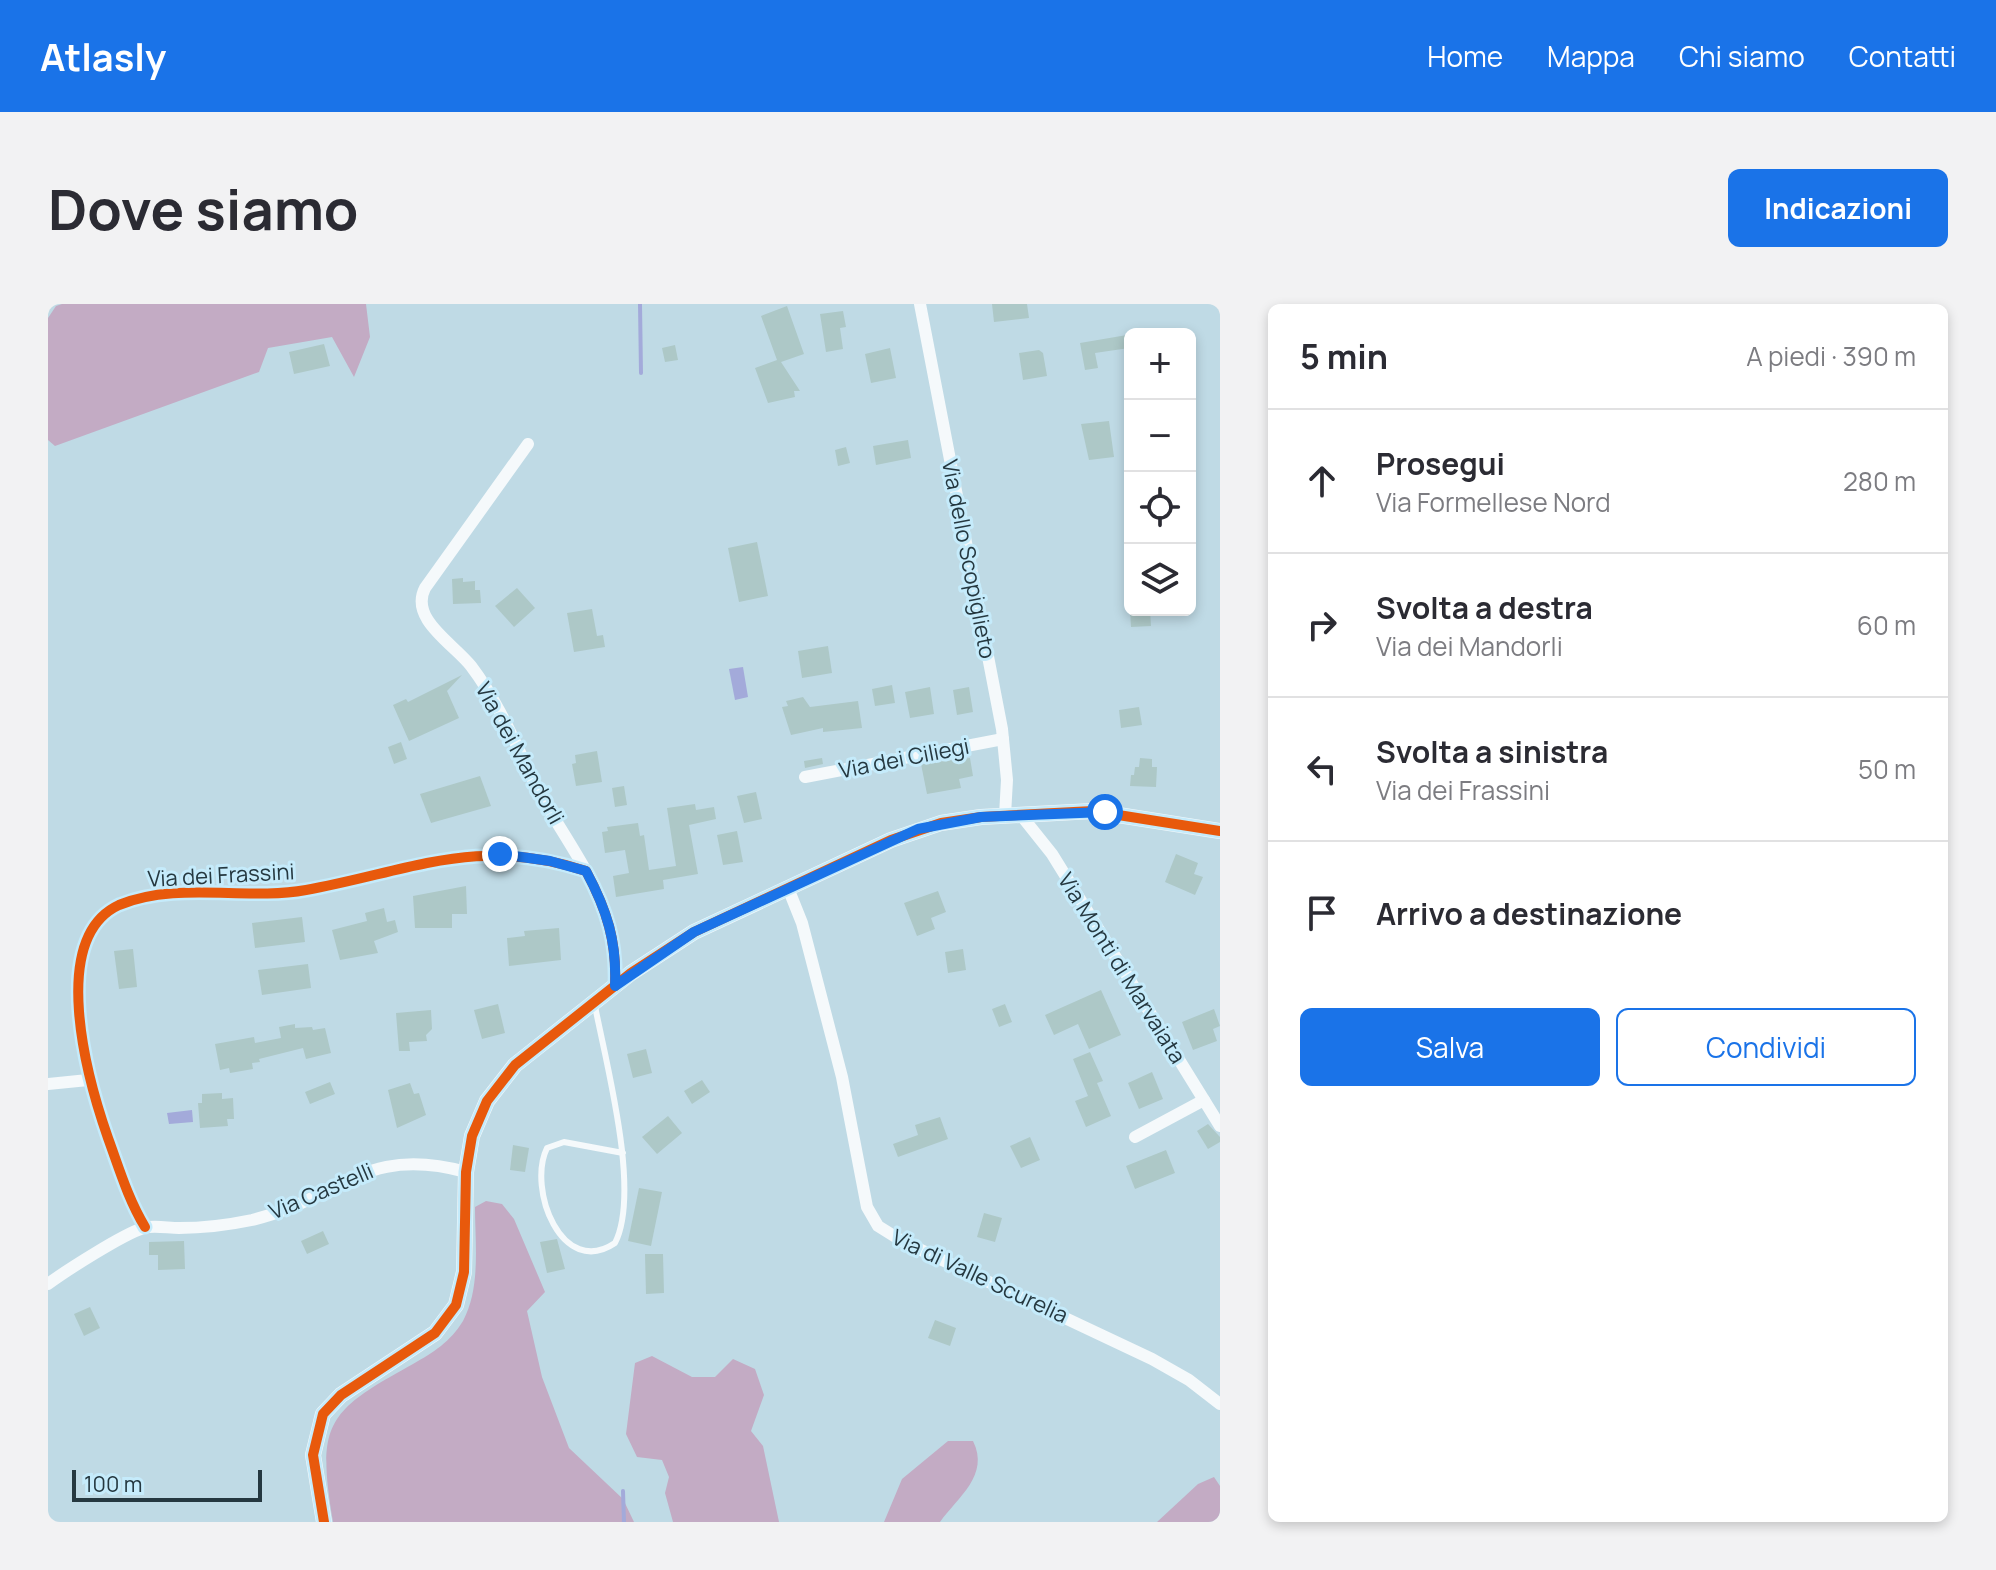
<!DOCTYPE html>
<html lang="it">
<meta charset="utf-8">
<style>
:root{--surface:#fff;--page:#f2f2f3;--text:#2b2b33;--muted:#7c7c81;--line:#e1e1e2;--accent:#1a73e8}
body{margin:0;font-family:Manrope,sans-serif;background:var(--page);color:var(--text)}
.controls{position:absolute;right:24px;top:24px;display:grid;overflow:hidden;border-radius:12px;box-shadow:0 4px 12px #0003}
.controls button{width:72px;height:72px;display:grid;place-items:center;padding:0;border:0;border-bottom:2px solid var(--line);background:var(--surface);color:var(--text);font:40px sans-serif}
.scale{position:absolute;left:24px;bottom:20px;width:190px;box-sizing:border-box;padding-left:8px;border:4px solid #253840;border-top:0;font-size:22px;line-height:28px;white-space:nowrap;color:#253840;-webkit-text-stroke:6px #c5ebfb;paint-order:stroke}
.stop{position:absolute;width:24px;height:24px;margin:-18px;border:6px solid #1a73e8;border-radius:50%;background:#fff}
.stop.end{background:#1a73e8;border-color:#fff;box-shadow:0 2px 8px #0008}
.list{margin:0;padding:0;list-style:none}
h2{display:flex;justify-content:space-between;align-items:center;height:104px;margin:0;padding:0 32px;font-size:34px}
h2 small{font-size:26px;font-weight:400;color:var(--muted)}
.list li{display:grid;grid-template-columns:52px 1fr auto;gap:24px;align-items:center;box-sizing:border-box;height:144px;padding:0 32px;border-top:2px solid var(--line)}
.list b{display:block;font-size:30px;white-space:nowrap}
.list p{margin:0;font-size:26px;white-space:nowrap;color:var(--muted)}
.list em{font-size:26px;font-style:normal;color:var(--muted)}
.actions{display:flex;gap:16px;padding:24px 32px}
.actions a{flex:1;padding:18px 0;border:2px solid var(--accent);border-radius:12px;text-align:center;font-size:28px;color:var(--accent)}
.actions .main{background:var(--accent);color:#fff}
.icon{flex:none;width:44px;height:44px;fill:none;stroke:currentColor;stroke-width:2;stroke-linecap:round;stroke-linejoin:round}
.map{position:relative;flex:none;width:1172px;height:1218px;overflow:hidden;border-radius:12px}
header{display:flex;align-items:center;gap:48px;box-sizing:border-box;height:112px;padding:0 40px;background:var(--accent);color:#fff}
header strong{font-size:38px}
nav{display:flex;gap:44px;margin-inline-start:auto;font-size:28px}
.intro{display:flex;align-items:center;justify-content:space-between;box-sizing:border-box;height:192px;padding:0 48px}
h1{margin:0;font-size:56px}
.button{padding:20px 36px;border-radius:12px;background:var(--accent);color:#fff;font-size:28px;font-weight:700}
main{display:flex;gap:48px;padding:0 48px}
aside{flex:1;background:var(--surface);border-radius:12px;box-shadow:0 4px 12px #0003}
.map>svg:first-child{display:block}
.forest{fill:#c3abc4}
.water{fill:#a3aada}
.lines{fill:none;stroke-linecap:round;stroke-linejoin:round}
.stream{stroke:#a3aada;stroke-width:4}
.building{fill:#adc8c7}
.service{stroke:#f5f9fb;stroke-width:6}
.minor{stroke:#f5f9fb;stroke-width:12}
.tertiary{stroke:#f5f9fb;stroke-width:16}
.cycleway-casing{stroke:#c5ebfb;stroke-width:15}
.cycleway{stroke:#e8590c;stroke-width:10}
.route{stroke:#1a73e8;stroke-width:10}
.labels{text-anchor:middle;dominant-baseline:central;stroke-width:6;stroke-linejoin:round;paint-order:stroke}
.street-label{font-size:22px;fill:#253840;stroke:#c5ebfb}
</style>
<header>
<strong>Atlasly</strong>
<nav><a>Home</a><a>Mappa</a><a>Chi siamo</a><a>Contatti</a></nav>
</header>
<div class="intro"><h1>Dove siamo</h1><a class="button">Indicazioni</a></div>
<main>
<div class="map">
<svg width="1172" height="1218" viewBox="0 0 1172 1218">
<rect width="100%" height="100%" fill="#bfdae5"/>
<g class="forest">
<polygon points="14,0 318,0 322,33 306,73 284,33 220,44 211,68 7,142 0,136 0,14 8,2"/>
<path d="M438,897L454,900L466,915L497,988L479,1007L494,1073L521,1144L575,1195L586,1218H285C268,1118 280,1107 365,1060C386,1048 402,1038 415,1017C433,983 427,940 427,903Z"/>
<polygon points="604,1052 644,1073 667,1073 685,1055 707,1065 716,1091 703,1127 715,1142 731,1218 625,1218 617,1189 621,1173 614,1156 589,1153 578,1130 587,1059"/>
<path d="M900,1137H925C942,1171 910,1193 892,1218H836L854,1175Z"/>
<polygon points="1166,1173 1172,1182 1172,1218 1109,1218 1150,1180"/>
</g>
<g class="water">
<polygon points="695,363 700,393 687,396 681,365"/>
<polygon points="144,806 145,818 121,820 119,809"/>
</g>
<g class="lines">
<g class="stream">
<polyline points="592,0 593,69"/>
<polyline points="575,1187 576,1218"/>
</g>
</g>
<g class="building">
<polygon points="944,0 979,0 981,14 946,18"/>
<polygon points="739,2 756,50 733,58 752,87 746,87 747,93 720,99 707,64 729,56 713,12"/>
<polygon points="795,7 798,23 792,24 795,45 778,48 772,10"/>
<polygon points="1079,31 1081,44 1047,49 1050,64 1037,66 1032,39"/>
<polygon points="276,40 282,62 246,70 241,48"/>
<polygon points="627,41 630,56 617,58 614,44"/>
<polygon points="842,44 848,74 823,79 817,50"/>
<polygon points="991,46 995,49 999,72 975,76 971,49"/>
<polygon points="1061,117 1066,153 1041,156 1033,120"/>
<polygon points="860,136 863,154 828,161 825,142"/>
<polygon points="798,143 802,159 790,162 787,146"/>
<polygon points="709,238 720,292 691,298 680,244"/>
<polygon points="415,274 415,278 427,277 427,286 432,286 433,299 405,300 404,275"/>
<polygon points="469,284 487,304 466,323 447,302"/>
<polygon points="544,305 549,332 555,331 557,343 526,348 519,309"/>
<polygon points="1082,306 1102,306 1103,322 1083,323"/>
<polygon points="780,342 784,369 754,374 750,347"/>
<polygon points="414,371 399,387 411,414 361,437 345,401 358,395 360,398"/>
<polygon points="844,381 847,399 827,402 824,385"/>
<polygon points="882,383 886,410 862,414 857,388"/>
<polygon points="921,383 925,408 909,411 905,386"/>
<polygon points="755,393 762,403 810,397 814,424 775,428 775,424 743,431 734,403 740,402 738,397"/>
<polygon points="1091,403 1094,421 1073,424 1071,406"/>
<polygon points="353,438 359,455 346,460 340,443"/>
<polygon points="549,447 554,478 528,482 524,460 528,459 527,451"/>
<polygon points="774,454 775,460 757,464 756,457"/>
<polygon points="922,454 925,472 911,475 913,484 879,490 873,460"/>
<polygon points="1092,454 1104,455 1104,463 1109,463 1108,483 1082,482 1083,471 1086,471 1087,463 1091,463"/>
<polygon points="432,472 443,502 383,519 372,490"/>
<polygon points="576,482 579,501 567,503 564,484"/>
<polygon points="708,488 714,515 696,519 689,492"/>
<polygon points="647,500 648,506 666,503 668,515 641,521 650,570 615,576 616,585 568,593 565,572 581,569 577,546 557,549 554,528 560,527 559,523 590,519 592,532 596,531 601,566 628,562 619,504"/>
<polygon points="689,527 695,558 675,561 669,531"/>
<polygon points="1128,550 1150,559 1146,570 1155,573 1147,591 1117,578"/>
<polygon points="418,582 419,610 404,610 404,624 367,624 365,592"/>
<polygon points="890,587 898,608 883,614 887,625 869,632 856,599"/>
<polygon points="336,604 339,618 347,616 350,628 326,637 330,649 292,656 284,626 319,617 317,609"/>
<polygon points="254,613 257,638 207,644 204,619"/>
<polygon points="511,624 513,656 461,662 459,634 477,632 476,627"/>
<polygon points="85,645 89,683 71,685 66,647"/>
<polygon points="915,645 918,666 900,669 897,648"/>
<polygon points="260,660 263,684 214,691 210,666"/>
<polygon points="1053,686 1073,731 1041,745 1030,720 1006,731 997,711"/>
<polygon points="450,700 457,729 434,735 426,706"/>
<polygon points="957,700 964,718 951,723 944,705"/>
<polygon points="1166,705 1172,722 1165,725 1169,737 1145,746 1134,718"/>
<polygon points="383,706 384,725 378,731 379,737 361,738 362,747 351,747 348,709"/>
<polygon points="247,720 247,724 264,723 265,726 277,724 283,749 258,755 255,744 211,755 212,758 204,759 205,765 182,769 181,764 172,766 167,740 206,733 207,739 233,734 231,723"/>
<polygon points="598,745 604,769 585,774 579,750"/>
<polygon points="1042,748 1055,777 1049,779 1063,812 1038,823 1027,797 1040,792 1025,755"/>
<polygon points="1104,768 1115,795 1091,805 1080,779"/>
<polygon points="654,776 662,788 644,800 636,787"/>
<polygon points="282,778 287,790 262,800 257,788"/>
<polygon points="362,779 366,790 371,789 378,811 349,824 340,786"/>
<polygon points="174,789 174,795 185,794 186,815 179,815 180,822 152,824 150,799 154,799 154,790"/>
<polygon points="620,812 634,829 609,850 594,833"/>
<polygon points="892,813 900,835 850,853 845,840 870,831 867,821"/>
<polygon points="1160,820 1172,833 1172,838 1160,845 1149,827"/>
<polygon points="982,833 992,856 973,864 962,842"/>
<polygon points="465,841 481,844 477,868 462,866"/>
<polygon points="1118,846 1127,869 1087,885 1078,862"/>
<polygon points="591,884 614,888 603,942 580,937"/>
<polygon points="936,909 954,914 947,938 929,933"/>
<polygon points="275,927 281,940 259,950 253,937"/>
<polygon points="509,935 517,965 499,969 492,938"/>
<polygon points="136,937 137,965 110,966 110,951 101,951 101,938"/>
<polygon points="597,950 615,950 616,989 598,990"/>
<polygon points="42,1003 52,1024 36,1032 26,1010"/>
<polygon points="887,1016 908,1024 902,1042 880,1034"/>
</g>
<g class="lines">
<path class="service" d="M547,702C558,759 593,888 567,939C514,975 479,885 499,844L516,838L575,849"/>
<g class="minor">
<polyline points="872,0 954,425 959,476 957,511"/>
<path d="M480,140L377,284C361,315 406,340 423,362C451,399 468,441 488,482C503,511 522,538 538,567"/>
<polyline points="757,473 955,435"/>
<polyline points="972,510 1004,550 1172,822"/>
<polyline points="740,584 754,619 794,773 819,903 830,922 854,937 1104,1055 1141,1076 1172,1100"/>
<polyline points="0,780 40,776"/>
<polyline points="1087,833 1156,796"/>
<path d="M97,923C80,895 71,864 60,834C39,774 0,634 71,601C130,577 197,597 258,586C363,567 429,531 538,567C559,606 569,638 567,682"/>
<path d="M0,980C19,966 74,931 95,924C105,921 120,924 131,924C155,924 180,921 204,916C293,895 315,840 418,868"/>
</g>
<polyline class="tertiary" points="276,1218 265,1151 275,1110 293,1091 387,1029 408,1001 416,968 418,868 424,832 439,797 467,761 583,669 646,628 843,536 893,519 933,513 1045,507 1172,527"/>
<g class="cycleway-casing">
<g id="cycleway">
<path d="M97,923C80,895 71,864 60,834C39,774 0,634 71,601C130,577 197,597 258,586C363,567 429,531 538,567C559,606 569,638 567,682"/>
<polyline points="276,1218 265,1151 275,1110 293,1091 387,1029 408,1001 416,968 418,868 424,832 439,797 467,761 583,669 646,628 843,536 893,519 933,513 1045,507 1172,527"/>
</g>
</g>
<use href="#cycleway" class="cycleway"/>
</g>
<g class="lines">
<path class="route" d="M452,550L502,557L538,567C559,606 569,638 567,682L646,628L870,525L933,513L1057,508"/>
</g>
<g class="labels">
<g class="street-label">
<text transform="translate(921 255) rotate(79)">Via dello Scopiglieto</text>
<text transform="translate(472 449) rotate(61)">Via dei Mandorli</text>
<text transform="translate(856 454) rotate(-11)">Via dei Ciliegi</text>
<text transform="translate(173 571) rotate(-3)">Via dei Frassini</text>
<text transform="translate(1074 664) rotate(58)">Via Monti di Marvaiata</text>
<text transform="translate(273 887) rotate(-23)">Via Castelli</text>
<text transform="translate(932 972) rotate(25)">Via di Valle Scurelia</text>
</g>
</g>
</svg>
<div class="controls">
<button>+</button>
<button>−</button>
<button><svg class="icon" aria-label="locate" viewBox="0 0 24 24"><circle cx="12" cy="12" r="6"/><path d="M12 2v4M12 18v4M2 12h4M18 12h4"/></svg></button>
<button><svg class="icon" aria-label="layers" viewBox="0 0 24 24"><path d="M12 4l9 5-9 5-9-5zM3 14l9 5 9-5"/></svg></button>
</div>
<div class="scale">100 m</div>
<div class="stop" style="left:1057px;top:508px"></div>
<div class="stop end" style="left:452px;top:550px"></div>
</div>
<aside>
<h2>5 min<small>A piedi · 390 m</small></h2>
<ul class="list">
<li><svg class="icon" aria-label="ahead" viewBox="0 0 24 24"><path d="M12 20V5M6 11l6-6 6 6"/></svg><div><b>Prosegui</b><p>Via Formellese Nord</p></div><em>280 m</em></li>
<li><svg class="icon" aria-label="right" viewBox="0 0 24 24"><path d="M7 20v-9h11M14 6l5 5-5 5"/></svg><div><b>Svolta a destra</b><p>Via dei Mandorli</p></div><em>60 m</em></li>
<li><svg class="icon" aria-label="left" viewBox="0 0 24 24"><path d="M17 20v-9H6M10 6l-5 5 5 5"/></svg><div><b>Svolta a sinistra</b><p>Via dei Frassini</p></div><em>50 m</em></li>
<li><svg class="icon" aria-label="arrive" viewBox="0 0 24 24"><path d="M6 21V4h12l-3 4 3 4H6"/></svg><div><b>Arrivo a destinazione</b></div></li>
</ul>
<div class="actions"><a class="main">Salva</a><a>Condividi</a></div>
</aside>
</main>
